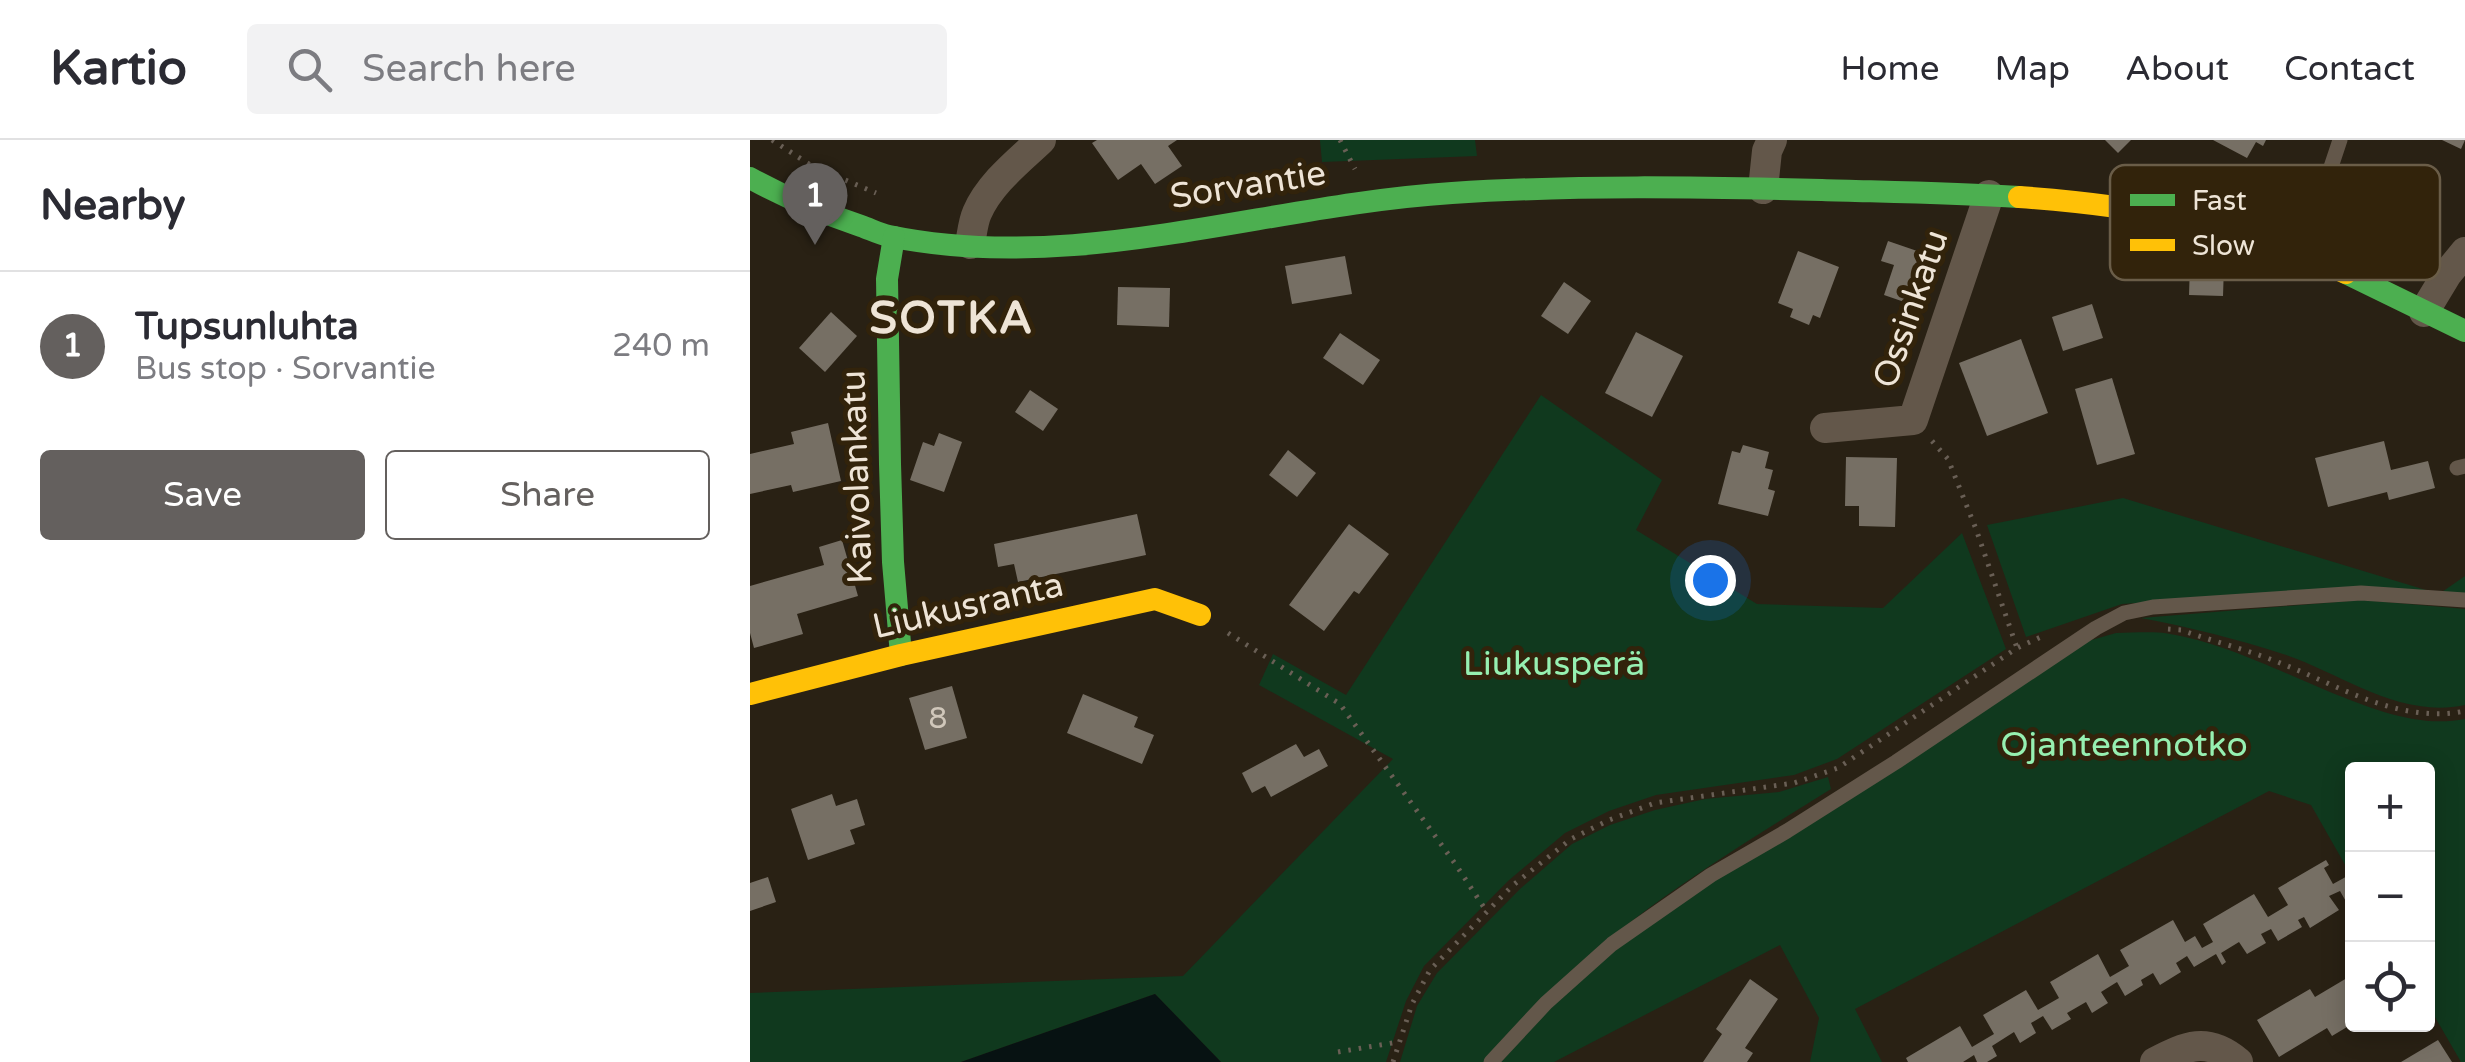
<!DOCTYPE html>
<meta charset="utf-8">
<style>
:root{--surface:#fff;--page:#f2f2f3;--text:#2b2b33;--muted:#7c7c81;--line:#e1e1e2;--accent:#64605e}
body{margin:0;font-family:"Varela Round",sans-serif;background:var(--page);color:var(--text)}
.controls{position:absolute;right:30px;bottom:30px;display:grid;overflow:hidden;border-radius:10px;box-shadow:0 5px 25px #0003}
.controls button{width:90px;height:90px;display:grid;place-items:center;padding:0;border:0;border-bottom:2px solid var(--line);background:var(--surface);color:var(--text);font:50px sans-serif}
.you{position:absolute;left:960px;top:440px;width:35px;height:35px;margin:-25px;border:8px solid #fff;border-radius:50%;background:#1a73e8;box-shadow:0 0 0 15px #1a73e833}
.badge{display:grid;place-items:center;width:65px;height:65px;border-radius:50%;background:var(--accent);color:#fff;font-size:32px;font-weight:700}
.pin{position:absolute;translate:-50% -82px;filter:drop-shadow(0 2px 5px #0008)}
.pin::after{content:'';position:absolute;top:52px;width:35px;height:30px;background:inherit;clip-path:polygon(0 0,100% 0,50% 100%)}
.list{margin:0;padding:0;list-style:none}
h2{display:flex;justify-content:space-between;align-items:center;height:130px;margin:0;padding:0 40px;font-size:42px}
h2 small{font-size:32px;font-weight:400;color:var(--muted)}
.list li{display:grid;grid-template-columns:65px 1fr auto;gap:30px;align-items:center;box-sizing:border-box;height:150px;padding:0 40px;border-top:2px solid var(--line)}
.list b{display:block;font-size:38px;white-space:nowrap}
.list p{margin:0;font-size:32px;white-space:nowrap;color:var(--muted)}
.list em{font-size:32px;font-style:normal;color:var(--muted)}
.actions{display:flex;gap:20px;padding:30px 40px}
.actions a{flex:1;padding:22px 0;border:2px solid var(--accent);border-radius:10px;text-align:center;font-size:35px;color:var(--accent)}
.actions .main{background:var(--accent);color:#fff}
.icon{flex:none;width:55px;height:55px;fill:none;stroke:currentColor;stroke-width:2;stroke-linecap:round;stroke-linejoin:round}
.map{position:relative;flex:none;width:1715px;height:922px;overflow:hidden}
header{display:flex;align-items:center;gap:60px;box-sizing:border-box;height:140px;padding:0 50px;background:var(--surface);border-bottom:2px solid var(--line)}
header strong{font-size:48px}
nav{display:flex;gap:55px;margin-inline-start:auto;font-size:35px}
.search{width:700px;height:90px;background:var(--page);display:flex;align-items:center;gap:25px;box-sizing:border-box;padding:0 35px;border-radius:10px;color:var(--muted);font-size:38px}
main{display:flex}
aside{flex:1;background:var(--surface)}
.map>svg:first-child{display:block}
.green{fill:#10391e}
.water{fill:#071212}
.building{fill:#766f64}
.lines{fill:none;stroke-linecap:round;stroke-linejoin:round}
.path{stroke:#695f55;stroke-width:5;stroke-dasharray:2.5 8;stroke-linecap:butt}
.lane{stroke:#63574a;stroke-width:15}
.street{stroke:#63574a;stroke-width:30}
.fast{stroke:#4caf50;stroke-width:22}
.slow{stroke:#ffc107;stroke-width:22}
.labels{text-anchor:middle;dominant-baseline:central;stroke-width:10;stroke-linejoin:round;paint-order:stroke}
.number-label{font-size:30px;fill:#d0c7ba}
.street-label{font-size:35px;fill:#eee4d6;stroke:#32230b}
.park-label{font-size:35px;fill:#96f0b1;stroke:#32230b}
.district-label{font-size:45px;font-weight:bold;letter-spacing:2.5px;fill:#eee4d6;stroke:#32230b}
.key{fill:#32230b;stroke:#6a5d48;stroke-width:2.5}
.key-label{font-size:28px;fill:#eee4d6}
</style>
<header>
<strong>Kartio</strong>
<div class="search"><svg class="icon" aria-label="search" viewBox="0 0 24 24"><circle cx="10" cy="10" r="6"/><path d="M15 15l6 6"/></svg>Search here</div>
<nav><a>Home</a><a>Map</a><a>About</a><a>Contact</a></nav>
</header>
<main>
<aside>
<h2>Nearby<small></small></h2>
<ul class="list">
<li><span class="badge">1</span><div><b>Tupsunluhta</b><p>Bus stop · Sorvantie</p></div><em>240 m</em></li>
</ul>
<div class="actions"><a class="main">Save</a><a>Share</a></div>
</aside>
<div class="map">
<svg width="1715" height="922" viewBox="0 0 1715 922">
<rect width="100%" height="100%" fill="#292114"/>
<g class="green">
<polygon points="570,0 725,0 727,16 572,22"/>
<polygon points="791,255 912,340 886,390 1007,464 1133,468 1212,393 1256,509 1087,619 1044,635 906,655 859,671 815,693 758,741 674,826 656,861 636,922 471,922 405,854 211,922 0,922 0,853 433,836 643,619 509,545 523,514 596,555"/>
<polygon points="1373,358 1689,454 1715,436 1715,458 1610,447 1372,464 1276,497 1237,385"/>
<path d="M1612,460L1715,469V565C1649,579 1593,534 1533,514C1487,499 1439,487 1391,478Z"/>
<path d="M1366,493C1383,493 1403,491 1420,494C1471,502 1532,532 1580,552C1623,569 1668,588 1715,579V922H1711L1678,865V630H1602V737L1561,665L1519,651L1105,869L1132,922H1060L1069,878L1030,805L804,922H751L799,869L864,808L962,739L1338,501Z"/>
<path d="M1078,637L1081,649C975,715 867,780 780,871C764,887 747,903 734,922H650L667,866L687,833L771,748L822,704L860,685L905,670L955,659L1029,652Z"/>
</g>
<polygon class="water" points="405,854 471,922 211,922"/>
<g class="building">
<polygon points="347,0 427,0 418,6 432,26 405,44 391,24 368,40 342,3"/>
<polygon points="1355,0 1381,0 1368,13"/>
<polygon points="1463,0 1516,0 1513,6 1506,2 1497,18"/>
<polygon points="1692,0 1715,0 1711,9"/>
<polygon points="1138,101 1173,113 1167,130 1177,134 1166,166 1134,155 1144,125 1131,121"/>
<polygon points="1048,111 1089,127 1070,178 1063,175 1059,185 1040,177 1043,169 1028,163"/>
<polygon points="595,116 602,154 542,164 535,126"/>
<polygon points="1440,125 1474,126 1473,156 1439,155"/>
<polygon points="814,142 841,161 818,194 791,176"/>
<polygon points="368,147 420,148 419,187 367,185"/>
<polygon points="1342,164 1353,198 1313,211 1302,177"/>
<polygon points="81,172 107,196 75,232 49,208"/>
<polygon points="886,192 933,216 902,277 855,253"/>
<polygon points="590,193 630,220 613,245 573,218"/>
<polygon points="1271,199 1298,273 1237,296 1209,223"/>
<polygon points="1362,238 1385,314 1347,325 1325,249"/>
<polygon points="280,250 308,269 293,291 265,272"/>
<polygon points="78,283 91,341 43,352 41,345 0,354 0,314 44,304 41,292"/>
<polygon points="189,293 212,302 194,352 160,340 173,302 184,306"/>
<polygon points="1634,301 1641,330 1678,321 1685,348 1639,360 1637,352 1578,367 1565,318"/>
<polygon points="993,305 1019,312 1015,328 1023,330 1018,349 1025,351 1018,376 968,364 982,311 990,313"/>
<polygon points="538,310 566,333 547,357 519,335"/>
<polygon points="1096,317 1147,318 1145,387 1109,386 1109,366 1095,366"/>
<polygon points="387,374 396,415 268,442 264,424 248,427 244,404"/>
<polygon points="599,384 639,414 609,454 604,451 574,491 539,465"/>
<polygon points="92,400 108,456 47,474 53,494 4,508 0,493 0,446 74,425 69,407"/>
<polygon points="202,546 217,598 175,610 159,558"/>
<polygon points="333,554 388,577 384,587 404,595 392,624 317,593"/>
<polygon points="546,604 554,617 569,609 578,626 521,657 515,646 502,653 492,633"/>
<polygon points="82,654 86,666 107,659 115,685 100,690 105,704 58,720 41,669"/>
<polygon points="1576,720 1579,725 1574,728 1583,744 1601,734 1602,762 1598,765 1590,751 1579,756 1589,770 1560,788 1554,777 1548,780 1552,787 1528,801 1521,789 1511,794 1516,803 1497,814 1489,802 1471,813 1476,822 1472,825 1466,814 1444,827 1437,816 1426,823 1431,832 1410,845 1403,833 1391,840 1393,845 1375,856 1367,842 1351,852 1358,863 1342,873 1336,862 1317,873 1321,879 1302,890 1293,876 1281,883 1286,893 1270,903 1264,892 1242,906 1247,916 1237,922 1227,922 1224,915 1213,922 1158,922 1156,918 1210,886 1222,907 1244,894 1233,875 1276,850 1288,870 1309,858 1300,842 1348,814 1360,837 1379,826 1370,810 1423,780 1435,802 1445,796 1452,808 1463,802 1453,784 1504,754 1518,777 1538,765 1528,748"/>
<polygon points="18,737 26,762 0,771 0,743"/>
<polygon points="1602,835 1602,884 1582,896 1577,888 1529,917 1507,880 1560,849 1565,857"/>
<polygon points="1000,839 1028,859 995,908 1003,913 997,922 953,922 972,894 966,889"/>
<polygon points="1688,900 1702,922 1651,922"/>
</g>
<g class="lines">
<g class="path">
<polyline points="22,0 62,26 126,53"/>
<polyline points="590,0 605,29"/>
<polyline points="1619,103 1674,125"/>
<polyline points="1182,301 1198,319 1226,389 1267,508"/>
<path d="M1418,489L1431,490C1465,502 1502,511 1535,525C1593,548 1651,584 1715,571"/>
<polyline points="478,493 590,564 706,725 737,772"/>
<polyline points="588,912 648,902"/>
<polyline points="643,922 662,864 680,830 762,746 821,699 859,680 905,663 1044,643 1088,628 1267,508 1293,496"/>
</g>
<g class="lane">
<polyline points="1554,108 1590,0"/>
<polyline points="1707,328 1715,326"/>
<polyline points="741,922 796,863 862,804 961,735 1037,691 1146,622 1346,488 1374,473 1403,467 1611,453 1715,460"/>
</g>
<g class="street">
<polyline points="1013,49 1017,11 1022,0"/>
<path d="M220,104C222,94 223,82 227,73C240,43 269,21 291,0"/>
<polyline points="1674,172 1697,134 1715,112"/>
<polyline points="1075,288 1163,280 1239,55"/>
<path d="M1405,922C1436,906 1457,896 1488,922"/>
</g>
<g class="fast">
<path d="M0,38C36,58 72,73 111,86C120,89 129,94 139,96C327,135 515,65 702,53C825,45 949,47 1072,50C1138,52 1203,53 1269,57"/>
<polyline points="144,97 137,139 140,324 143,422 151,515"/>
<polyline points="1596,133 1715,191"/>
</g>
<g class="slow">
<path d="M1269,57C1382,65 1493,83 1596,133"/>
<polyline points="0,554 151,515 405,459 450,475"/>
</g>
</g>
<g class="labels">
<g class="number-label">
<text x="188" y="578">8</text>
</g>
<g class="street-label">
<text transform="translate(498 45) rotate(-9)">Sorvantie</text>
<text transform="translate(1161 169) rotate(-71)">Ossinkatu</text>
<text transform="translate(107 337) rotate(-92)">Kaivolankatu</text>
<text transform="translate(218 466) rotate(-13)">Liukusranta</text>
</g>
<g class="park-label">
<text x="804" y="524">Liukusperä</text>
<text x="1374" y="605">Ojanteennotko</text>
</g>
<g class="district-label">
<text x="202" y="179">SOTKA</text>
</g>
</g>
<rect x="1360" y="25" width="330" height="115" rx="15" class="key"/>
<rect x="1380" y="54" width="45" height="12" fill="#4caf50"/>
<rect x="1380" y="99" width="45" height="12" fill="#ffc107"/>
<g class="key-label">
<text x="1442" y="70">Fast</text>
<text x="1442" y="115">Slow</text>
</g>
</svg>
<div class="controls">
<button>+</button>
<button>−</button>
<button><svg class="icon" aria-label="locate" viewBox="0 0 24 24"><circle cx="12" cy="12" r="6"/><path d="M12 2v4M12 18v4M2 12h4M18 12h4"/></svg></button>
</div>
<div class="you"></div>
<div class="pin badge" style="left:65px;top:105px">1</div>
</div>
</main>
